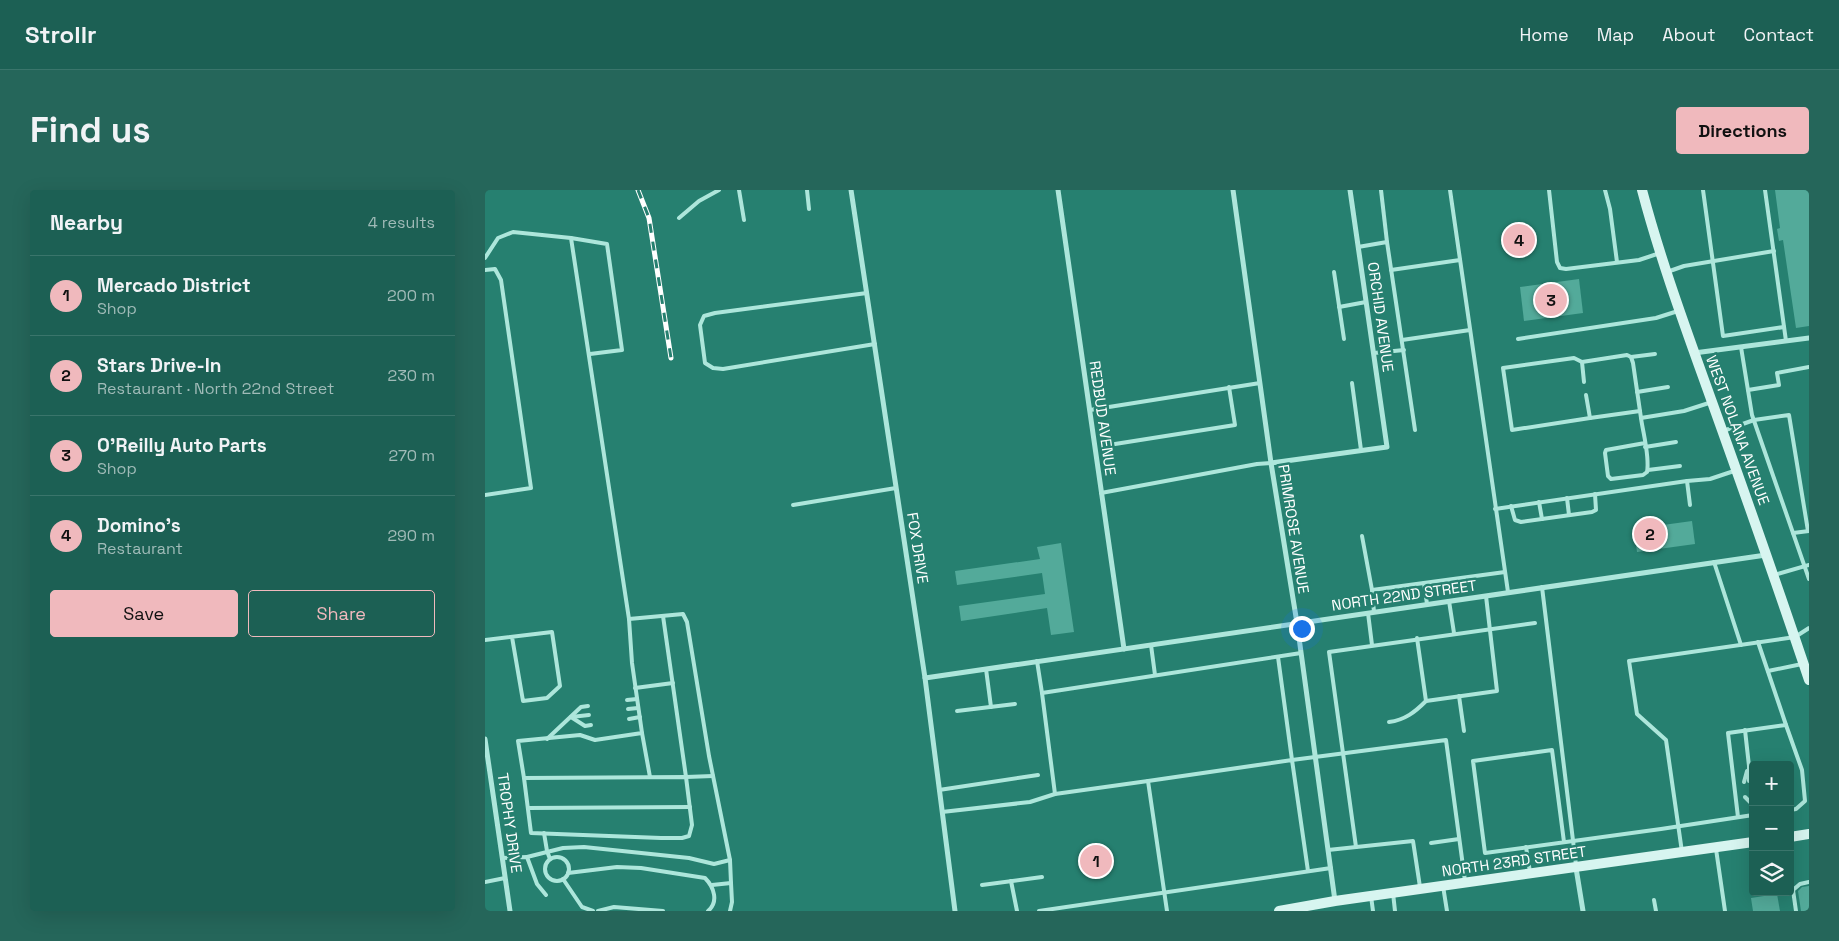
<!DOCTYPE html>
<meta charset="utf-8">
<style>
:root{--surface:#1c6054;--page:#25665a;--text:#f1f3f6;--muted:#a0bbb8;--line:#3a756b;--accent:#f0b9bd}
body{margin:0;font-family:"Space Grotesk",sans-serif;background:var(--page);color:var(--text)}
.controls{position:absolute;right:15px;bottom:15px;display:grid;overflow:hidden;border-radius:5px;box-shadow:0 5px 20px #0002}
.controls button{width:45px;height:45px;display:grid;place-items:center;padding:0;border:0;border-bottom:1px solid var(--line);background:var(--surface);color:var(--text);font:25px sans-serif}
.you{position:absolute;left:816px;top:438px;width:18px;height:18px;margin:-12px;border:4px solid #fff;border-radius:50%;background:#1a73e8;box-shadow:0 0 0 8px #1a73e833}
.badge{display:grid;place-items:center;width:32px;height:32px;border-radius:50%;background:var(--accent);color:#111;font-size:16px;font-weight:700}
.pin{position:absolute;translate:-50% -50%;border:2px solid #fff;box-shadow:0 1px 5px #0006}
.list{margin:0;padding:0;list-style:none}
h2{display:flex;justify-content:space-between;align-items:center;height:65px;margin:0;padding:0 20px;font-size:21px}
h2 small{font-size:16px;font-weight:400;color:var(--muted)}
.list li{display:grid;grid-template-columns:32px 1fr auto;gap:15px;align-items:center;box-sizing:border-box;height:80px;padding:0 20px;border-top:1px solid var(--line)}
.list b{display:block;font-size:19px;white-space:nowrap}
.list p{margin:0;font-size:16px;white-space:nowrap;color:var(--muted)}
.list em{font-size:16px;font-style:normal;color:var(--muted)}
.actions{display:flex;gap:10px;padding:15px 20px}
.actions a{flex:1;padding:11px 0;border:1px solid var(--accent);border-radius:5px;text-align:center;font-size:18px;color:var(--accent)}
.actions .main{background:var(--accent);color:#111}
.icon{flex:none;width:28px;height:28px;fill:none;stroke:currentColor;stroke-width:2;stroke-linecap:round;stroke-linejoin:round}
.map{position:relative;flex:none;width:1324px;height:721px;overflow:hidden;border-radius:5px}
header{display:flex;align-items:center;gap:30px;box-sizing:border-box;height:70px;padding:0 25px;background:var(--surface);border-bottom:1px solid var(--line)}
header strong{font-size:24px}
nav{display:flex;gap:28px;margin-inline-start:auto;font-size:18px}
.intro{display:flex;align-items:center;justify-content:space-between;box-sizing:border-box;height:120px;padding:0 30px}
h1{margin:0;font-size:35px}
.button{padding:12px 22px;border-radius:5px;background:var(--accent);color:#111;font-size:18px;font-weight:700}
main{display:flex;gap:30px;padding:0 30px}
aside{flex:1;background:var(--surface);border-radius:5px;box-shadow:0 5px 20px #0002}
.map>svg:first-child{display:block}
.building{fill:#53aa9a}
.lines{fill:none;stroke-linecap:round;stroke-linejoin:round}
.lane{stroke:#ade6db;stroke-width:4}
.street{stroke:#ade6db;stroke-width:5}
.secondary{stroke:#d7f5f0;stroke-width:10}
.rail-casing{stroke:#fff;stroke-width:5}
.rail{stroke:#268070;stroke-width:3;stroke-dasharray:9;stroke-linecap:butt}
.labels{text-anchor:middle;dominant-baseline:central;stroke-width:5;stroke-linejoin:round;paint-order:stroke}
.street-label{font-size:15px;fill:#fff;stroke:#268070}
</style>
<header>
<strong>Strollr</strong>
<nav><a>Home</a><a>Map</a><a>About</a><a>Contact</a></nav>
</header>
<div class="intro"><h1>Find us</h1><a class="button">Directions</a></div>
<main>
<aside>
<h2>Nearby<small>4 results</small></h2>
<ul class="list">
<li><span class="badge">1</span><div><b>Mercado District</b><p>Shop</p></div><em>200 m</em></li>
<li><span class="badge">2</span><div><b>Stars Drive-In</b><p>Restaurant · North 22nd Street</p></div><em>230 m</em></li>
<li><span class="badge">3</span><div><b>O'Reilly Auto Parts</b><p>Shop</p></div><em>270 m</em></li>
<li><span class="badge">4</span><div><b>Domino's</b><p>Restaurant</p></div><em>290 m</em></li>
</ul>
<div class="actions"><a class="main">Save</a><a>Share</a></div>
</aside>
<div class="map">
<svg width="1324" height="721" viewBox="0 0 1324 721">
<rect width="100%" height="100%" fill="#268070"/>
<g class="building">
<polygon points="1290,0 1324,0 1324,136 1311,138 1298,50 1294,51 1292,39 1295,38"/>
<polygon points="1051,42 1052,53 1018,58 1016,47"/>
<polygon points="1094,89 1098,123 1039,131 1035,97"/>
<polygon points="1207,331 1210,354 1152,362 1149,339"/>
<polygon points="576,353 589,442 566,445 562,418 476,431 474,416 560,404 557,383 472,395 470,381 555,369 552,357"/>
<polygon points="1324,696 1324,721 1316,721 1313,701 1317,697"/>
<polygon points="1292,704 1295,721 1268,721 1266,708"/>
</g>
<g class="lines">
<g class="lane">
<polyline points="254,0 259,30"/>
<polyline points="322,0 324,19"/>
<polyline points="896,0 902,52"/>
<polyline points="965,0 1023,402"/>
<polyline points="1064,0 1072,72 1075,78 1081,79 1154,70 1175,63"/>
<polyline points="1120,0 1125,19 1132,72"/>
<polyline points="1218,0 1238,146 1299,137"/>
<polyline points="1280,0 1301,151"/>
<polyline points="194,28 214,11 234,0"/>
<polyline points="86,48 122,54 137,160 105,164"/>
<polyline points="873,57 902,52 930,240"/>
<polyline points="0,68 13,48 28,42 86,48 144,429 147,473 157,543 110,550 95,545 33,551 39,588"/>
<polyline points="0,80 10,79 16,90 46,298 0,305"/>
<polyline points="906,80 975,70"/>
<polyline points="849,82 859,149"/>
<polyline points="1182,82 1199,76 1289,61"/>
<polyline points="382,103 230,123 219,126 215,135 220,173 228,178 238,179 390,154"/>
<polyline points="854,117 881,112"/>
<polyline points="1033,149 1171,128 1193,121"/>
<polyline points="917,150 985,140"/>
<polyline points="1256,157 1267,225 1324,389"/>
<polyline points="889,163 919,160"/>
<polyline points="1146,167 1170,164"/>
<polyline points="1097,172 1089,168 1018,178 1027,240 1105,228"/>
<polyline points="1099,192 1097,172 1142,165 1146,167 1148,173 1156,228 1199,221 1227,212"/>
<polyline points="867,193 876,260"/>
<polyline points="1263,200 1294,195 1292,183 1324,177"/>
<polyline points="1152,202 1183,197"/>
<polyline points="1101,205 1105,228 1155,221"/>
<polyline points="605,220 775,193"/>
<path d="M1156,228C1158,243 1165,267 1162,282L1158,285L1126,289L1123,286L1120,263L1121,260L1160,253"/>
<polyline points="1238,241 1269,230 1304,225 1323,341"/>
<polyline points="630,254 750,235 744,197"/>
<polyline points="1160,257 1191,252"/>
<polyline points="1163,280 1195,276"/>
<polyline points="1202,291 1205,315"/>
<polyline points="616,303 772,274 786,273"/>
<polyline points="1082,308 1084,325"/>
<polyline points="1054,312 1057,329"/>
<polyline points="308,315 411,298"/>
<polyline points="1026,316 1030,330 1036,332 1107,322 1111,320 1110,304"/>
<polyline points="1010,319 1202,291 1225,289 1249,281"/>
<polyline points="1308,343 1324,341"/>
<polyline points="877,346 887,400"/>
<polyline points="1229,372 1256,455"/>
<polyline points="1289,385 1324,375"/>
<polyline points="939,393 942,414"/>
<polyline points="1057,397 1091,675"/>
<polyline points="964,411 969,443"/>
<polyline points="889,422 887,400 1020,382"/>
<polyline points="883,423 887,455"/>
<polyline points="178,426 201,587 228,586"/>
<polyline points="932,448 941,511 1012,501 1001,406"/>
<polyline points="0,450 67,442 75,496 62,508 38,511 27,447"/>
<polyline points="666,455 670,485"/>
<polyline points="793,467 807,570 961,550 980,691"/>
<polyline points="552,471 557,503 816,463"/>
<polyline points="501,479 506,517"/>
<polyline points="1283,481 1317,474"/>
<polyline points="150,498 188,493"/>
<polyline points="557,503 570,604 663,591"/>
<polyline points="974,506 979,541"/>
<polyline points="142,510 152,509"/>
<polyline points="143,519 153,518"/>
<polyline points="472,521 530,514"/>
<polyline points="86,527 100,536 106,535"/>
<polyline points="86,527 104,525"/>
<polyline points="144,529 155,527"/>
<path d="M904,532C920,530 930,522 941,511"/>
<polyline points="1301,535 1317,580 1320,611 1311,619 1305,620"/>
<polyline points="1260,540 1264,576 1264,591"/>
<polyline points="157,543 165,587"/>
<polyline points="62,549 96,517 103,516"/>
<polyline points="1265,581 1268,590"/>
<polygon points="201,587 207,635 204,646 197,648 176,648 46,643 39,588"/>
<polyline points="1259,592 1262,581"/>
<polyline points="454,600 553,585"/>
<polyline points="1260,607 1268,615"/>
<polyline points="43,618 205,617"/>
<polyline points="457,622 545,612 570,604"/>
<polyline points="1253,627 1243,543 1301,535 1273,452"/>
<polyline points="59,643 62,661 65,669"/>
<polyline points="1079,652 1067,560 988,571 1000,663 1176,639 1268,625"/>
<polyline points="946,653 974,649"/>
<polyline points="871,657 844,462 1050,433"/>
<polyline points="1041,657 1045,682"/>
<polyline points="1231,659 1240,721"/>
<polyline points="843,660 928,651 935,697"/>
<polyline points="1197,662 1181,550 1152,524 1144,471 1310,447 1324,438"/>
<polyline points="42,667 78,658 99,657 204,668 229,674 245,670 224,566 202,432 198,424 144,429"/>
<circle cx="72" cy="679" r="12"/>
<polyline points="17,668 42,667 52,694 61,705"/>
<polyline points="245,670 246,693"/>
<path d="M83,683L132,677L156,678L220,688C229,697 234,712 223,721"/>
<polyline points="78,689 97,717 108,721"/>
<polyline points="526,691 532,721"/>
<polyline points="0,692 20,688"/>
<polyline points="227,695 246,693 247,712 245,721"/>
<polyline points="497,695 557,687"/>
<polyline points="958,696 962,721"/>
<polyline points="908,703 910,721"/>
<polyline points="886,706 888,721"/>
<polyline points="1169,710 1171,721"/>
<polyline points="113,721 129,717 178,721"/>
<polyline points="554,721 846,678"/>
<polyline points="682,721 663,591 807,570 823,681"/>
<polyline points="1311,721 1308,700 1315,694 1324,692"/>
</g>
<g class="street">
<polyline points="366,0 440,488 470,721"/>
<polyline points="573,0 639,459"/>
<polyline points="748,0 786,273 812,433 850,711"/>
<polyline points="1209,163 1324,148"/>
<polyline points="786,273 902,257 865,0"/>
<polyline points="440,488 1281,365"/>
<polyline points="0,549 25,721"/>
<polyline points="1091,678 1098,721"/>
</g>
<g class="secondary">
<path d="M1157,0C1176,72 1202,142 1227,212C1260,304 1293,397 1324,490"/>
<polyline points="1305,647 1324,644"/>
<polyline points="794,721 850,711 1268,652"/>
</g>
<g class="rail-casing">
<polyline id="rail" points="153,0 164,28 186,168"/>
</g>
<use href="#rail" class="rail"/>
</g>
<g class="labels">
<g class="street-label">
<text transform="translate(896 127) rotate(82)">ORCHID AVENUE</text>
<text transform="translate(618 228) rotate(82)">REDBUD AVENUE</text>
<text transform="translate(1253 240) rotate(70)">WEST NOLANA AVENUE</text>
<text transform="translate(809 339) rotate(81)">PRIMROSE AVENUE</text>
<text transform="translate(433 358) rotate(81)">FOX DRIVE</text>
<text transform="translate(919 405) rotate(-8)">NORTH 22ND STREET</text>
<text transform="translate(25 633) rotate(82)">TROPHY DRIVE</text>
<text transform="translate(1029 671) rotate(-8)">NORTH 23RD STREET</text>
</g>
</g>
</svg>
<div class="controls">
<button>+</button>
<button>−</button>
<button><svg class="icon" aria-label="layers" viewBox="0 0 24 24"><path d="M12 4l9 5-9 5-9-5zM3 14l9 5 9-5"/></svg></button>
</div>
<div class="you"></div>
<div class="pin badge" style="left:611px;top:671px">1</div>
<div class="pin badge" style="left:1165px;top:344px">2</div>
<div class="pin badge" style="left:1066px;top:110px">3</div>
<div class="pin badge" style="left:1034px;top:50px">4</div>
</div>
</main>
